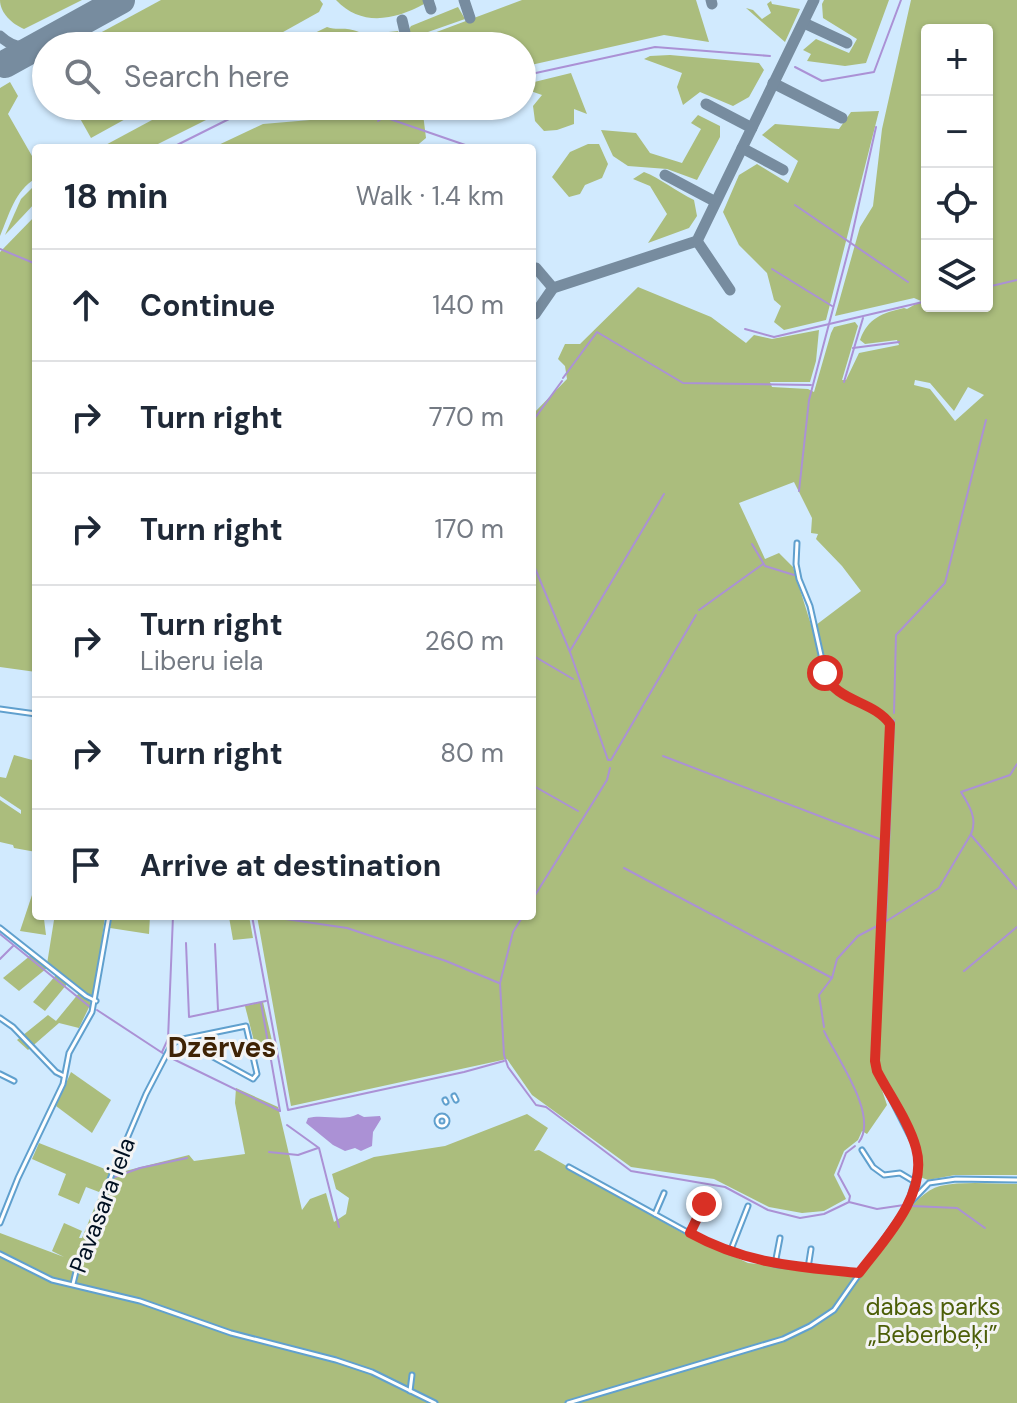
<!DOCTYPE html>
<meta charset="utf-8">
<style>
:root{--surface:#fff;--page:#f6f6f7;--text:#1f2937;--muted:#747a83;--line:#e0e1e3}
body{margin:0;font-family:"DM Sans",sans-serif;background:var(--page);color:var(--text)}
.controls{position:absolute;right:24px;top:24px;display:grid;overflow:hidden;border-radius:8px;box-shadow:0 2px 6px #0004}
.controls button{width:72px;height:72px;display:grid;place-items:center;padding:0;border:0;border-bottom:2px solid var(--line);background:var(--surface);color:var(--text);font:40px sans-serif}
.stop{position:absolute;width:24px;height:24px;margin:-18px;border:6px solid #d93025;border-radius:50%;background:#fff}
.stop.end{background:#d93025;border-color:#fff;box-shadow:0 2px 8px #0008}
.list{margin:0;padding:0;list-style:none}
h2{display:flex;justify-content:space-between;align-items:center;height:104px;margin:0;padding:0 32px;font-size:34px}
h2 small{font-size:26px;font-weight:400;color:var(--muted)}
.list li{display:grid;grid-template-columns:52px 1fr auto;gap:24px;align-items:center;box-sizing:border-box;height:112px;padding:0 32px;border-top:2px solid var(--line)}
.list b{display:block;font-size:30px;white-space:nowrap}
.list p{margin:0;font-size:26px;white-space:nowrap;color:var(--muted)}
.list em{font-size:26px;font-style:normal;color:var(--muted)}
.icon{flex:none;width:44px;height:44px;fill:none;stroke:currentColor;stroke-width:2;stroke-linecap:round;stroke-linejoin:round}
.map{position:relative;flex:none;width:1017px;height:1403px;overflow:hidden}
.search{position:absolute;background:var(--surface);box-shadow:0 2px 6px #0004;left:32px;top:32px;width:504px;height:88px;display:flex;align-items:center;gap:20px;box-sizing:border-box;padding:0 28px;border-radius:44px;color:var(--muted);font-size:30px}
.panel{position:absolute;background:var(--surface);box-shadow:0 2px 6px #0004;left:32px;top:144px;width:504px;height:776px;border-radius:8px}
.map>svg:first-child{display:block}
.green{fill:#abbd7d;fill-rule:evenodd}
.water{fill:#ab91d5}
.lines{fill:none;stroke-linecap:round;stroke-linejoin:round}
.stream{stroke:#ab91d5;stroke-width:2}
.taxiway{stroke:#778c9f;stroke-width:11}
.runway{stroke:#778c9f;stroke-width:28}
.minor-casing{stroke:#60a0ce;stroke-width:7}
.minor{stroke:#fff;stroke-width:3}
.route{stroke:#d93025;stroke-width:10}
.labels{text-anchor:middle;dominant-baseline:central;stroke-width:6;stroke-linejoin:round;paint-order:stroke}
.street-label{font-size:24px;fill:#001021;stroke:#f4f4f4}
.park-label{font-size:24px;fill:#4c5e08;stroke:#f4f4f4}
.quarter-label{font-size:28px;font-weight:bold;fill:#3f2305;stroke:#f4f4f4}
</style>
<div class="map">
<svg width="1017" height="1403" viewBox="0 0 1017 1403">
<rect width="100%" height="100%" fill="#d1eafe"/>
<g class="green">
<path d="M0,0H82L24,29C12,24 0,13 0,0Z"/>
<polygon points="161,0 320,0 323,4 319,12 258,46 76,46"/>
<path d="M336,0H423L424,4C395,20 361,27 336,0Z"/>
<polygon points="522,0 696,0 709,42 664,35 522,67 522,46 399,46"/>
<polygon points="824,0 889,0 866,63 845,66 807,61 811,54 803,50 816,39 849,53 857,39 823,18 822,4"/>
<path d="M911,0H1017V1175H955L928,1180L920,1177C927,1140 902,1115 887,1085L881,1087L887,1105L867,1134L862,1131L858,1140L844,1151L834,1175L846,1199L824,1211L802,1213L769,1207L714,1179L631,1167L532,1095L507,1059L291,1106L257,916H532V415L567,379L565,366L558,359L565,344H580L638,287L711,317L746,343L754,335L772,339L819,330L816,361L810,382H770L772,387L808,389L814,392L831,333L834,327L855,322L858,326L842,380H846L859,353L899,345L897,340L865,344L860,340C868,318 882,313 904,308L907,309L921,301L914,298L835,316L860,227L873,206L882,129ZM927,30H987V306H927ZM915,380L930,383L954,411L968,387L984,395L955,421L930,389L914,385ZM794,482L812,518L811,533L818,534L816,539L842,566L861,591L812,628L793,567L779,553L765,559L739,503Z"/>
<polygon points="771,1 772,4 800,9 785,42 746,8 753,10 762,19 771,13 767,4"/>
<polygon points="458,7 465,19 411,38 408,31 411,26"/>
<path d="M327,27C338,31 344,26 359,32V35L369,36L370,34L398,31L403,40L387,46H288Z"/>
<polygon points="670,55 759,63 764,70 749,97 733,106 700,92 683,105 677,87 682,73 644,59 650,56"/>
<polygon points="571,73 587,114 574,109 574,124 557,130 544,131 535,121 533,106 542,95 522,88 522,85"/>
<path d="M10,82L18,96L8,114L36,163V178C14,192 10,213 0,236V88Z"/>
<polygon points="73,106 149,106 91,138"/>
<polygon points="178,106 234,106 150,148 100,148"/>
<polygon points="363,106 422,106 426,138 414,148 212,148 263,124 357,116"/>
<polygon points="879,111 826,320 784,330 774,322 781,306 774,300 767,273 739,245 723,212 739,175 757,164 788,183 798,161 762,135 775,124 839,129 851,112"/>
<polygon points="698,115 720,126 720,137 697,180 667,169 628,166 613,156 601,130 636,133 650,153 682,163 701,129 691,123"/>
<polygon points="588,144 599,144 608,164 602,178 585,185 580,194 569,197 552,177 570,152"/>
<path d="M644,172C660,178 677,192 694,200L697,216L689,228L648,243L667,214L650,186L633,179Z"/>
<polygon points="36,184 36,202 5,235 21,199"/>
<polygon points="36,215 36,672 0,667 0,252"/>
<polygon points="14,755 36,761 36,852 14,848 13,845 0,842 0,800 21,814 21,810 0,796 0,777 6,778"/>
<polygon points="33,892 36,893 36,916 105,916 94,998 47,964 54,920 44,919 46,935 20,931"/>
<polygon points="112,916 150,916 149,934 110,928"/>
<polygon points="174,916 249,916 253,938 233,940 229,917 174,918"/>
<polygon points="31,955 47,968 19,991 3,978"/>
<polygon points="56,975 67,984 45,1011 33,1002"/>
<polygon points="79,993 91,1003 79,1028 59,1023 28,1050 17,1040 48,1015 56,1021"/>
<polygon points="263,1002 272,1041 255,1045 245,1006"/>
<polygon points="71,1072 111,1100 92,1133 56,1106"/>
<path d="M236,1088L278,1107L302,1210L310,1199L326,1193L334,1222L346,1214L349,1198L336,1189L332,1174L374,1157L445,1146L527,1114L548,1128L534,1151L539,1150L679,1231L748,1263L847,1274V1277L862,1276C879,1252 911,1193 940,1186C964,1181 993,1184 1017,1184V1403H0V1233L64,1257L52,1251L64,1223L82,1231L79,1238H82L105,1182L99,1192L86,1187L79,1204L58,1195L66,1174L32,1159L39,1143L110,1171L109,1175L189,1155L194,1161L245,1154L235,1103Z"/>
</g>
<path class="water" d="M358,1114L364,1117L380,1116L381,1119L373,1132L372,1146L361,1151L355,1148L345,1151L333,1145L306,1123L308,1118C324,1114 344,1122 358,1114Z"/>
<g class="lines">
<g class="stream">
<polyline points="795,67 822,81 874,72 901,0"/>
<polyline points="522,76 655,47 770,56"/>
<polyline points="343,106 380,106"/>
<polyline points="378,121 384,117 474,148"/>
<polyline points="171,148 255,106"/>
<polyline points="795,205 908,282"/>
<polyline points="0,249 36,264"/>
<polyline points="772,269 832,306"/>
<polyline points="987,287 1017,280"/>
<polyline points="745,329 774,337 927,301"/>
<polyline points="853,348 899,342"/>
<polyline points="563,378 597,332 683,383 811,385"/>
<polyline points="844,382 863,318"/>
<polyline points="532,422 562,381"/>
<polyline points="799,491 809,400 850,244 876,127"/>
<polyline points="752,544 765,566 794,575"/>
<polyline points="532,561 570,652 608,760 611,760 696,615"/>
<polyline points="699,610 763,564"/>
<polyline points="570,651 664,494"/>
<polyline points="532,655 573,679"/>
<polyline points="894,713 896,635 945,583 986,420"/>
<polyline points="663,756 882,840"/>
<polyline points="532,785 578,811"/>
<polyline points="971,835 1017,889"/>
<polyline points="624,868 832,978"/>
<polyline points="532,900 607,780 610,768"/>
<polyline points="252,916 288,1110 464,1072 504,1061"/>
<polyline points="265,916 347,928 446,961 499,983"/>
<polyline points="523,916 513,932 500,983 504,1055 508,1067 536,1105 546,1107 631,1171 725,1187 768,1210 800,1218 824,1214 849,1202 877,1209 904,1205"/>
<polyline points="886,920 894,720"/>
<path d="M885,922L939,888L971,834C978,819 969,805 961,792L1010,775L1017,764"/>
<polyline points="0,934 90,1007"/>
<polyline points="186,943 189,1017 266,1001"/>
<polyline points="215,944 218,1010"/>
<polyline points="0,959 13,946"/>
<polyline points="964,971 1017,927"/>
<polyline points="261,1003 280,1111"/>
<polyline points="97,1010 164,1054"/>
<polyline points="824,1027 819,995 832,978 837,959 858,936 877,926"/>
<path d="M824,1031C836,1057 879,1115 859,1142"/>
<polyline points="162,1052 168,1039 173,916"/>
<polyline points="167,1056 280,1111"/>
<polyline points="287,1125 319,1148 339,1227"/>
<polyline points="269,1152 298,1155 318,1148"/>
<polyline points="849,1201 850,1196 838,1174 846,1153 855,1146"/>
<polyline points="912,1206 957,1208 985,1228"/>
<polyline points="101,1221 101,1212 112,1178 140,1168 187,1158"/>
</g>
<g class="taxiway">
<polyline points="428,0 431,9"/>
<polyline points="464,0 470,18"/>
<polyline points="711,0 712,4"/>
<polyline points="402,20 407,41"/>
<polyline points="804,23 847,43"/>
<path d="M0,36C15,50 29,49 47,41"/>
<polyline points="773,83 842,118"/>
<polyline points="706,104 752,128"/>
<polyline points="742,148 783,170"/>
<polyline points="665,175 714,201"/>
<polyline points="697,241 730,290"/>
<polyline points="536,268 553,288"/>
<polyline points="535,314 553,288 697,241 814,0"/>
</g>
<polyline class="runway" points="5,64 121,0"/>
<g class="minor-casing">
<g id="minor">
<polyline points="797,543 796,564 799,579 810,606 825,673 831,687 881,715 890,724 875,1061 877,1071 916,1148 919,1163 908,1205"/>
<polyline points="0,709 36,714"/>
<polyline points="0,928 86,996 96,1001"/>
<polyline points="0,1018 13,1027 56,1072 64,1076"/>
<polyline points="173,1044 178,1040 246,1026 257,1074 253,1079 182,1040"/>
<polyline points="0,1074 14,1081"/>
<polyline points="454,1096 456,1100"/>
<polyline points="445,1100 446,1102"/>
<circle cx="442" cy="1121" r="5"/>
<polyline points="862,1150 873,1167 884,1175 900,1173 915,1182"/>
<polyline points="569,1167 702,1240 730,1252 778,1265 859,1273"/>
<polyline points="655,1214 664,1193"/>
<polyline points="0,1223 18,1178 63,1084 69,1053 92,1012 109,916"/>
<polyline points="690,1233 704,1204"/>
<polyline points="730,1252 748,1206"/>
<polyline points="0,1254 52,1280 140,1301 231,1333 336,1360 372,1372 435,1403"/>
<polyline points="775,1264 780,1238"/>
<polyline points="808,1268 811,1249"/>
<polyline points="73,1284 79,1259 94,1242 96,1217 112,1174 146,1094 172,1044 171,1040"/>
<polyline points="410,1391 412,1375"/>
<polyline points="568,1403 783,1339 810,1326 834,1310 908,1205 929,1183 956,1179 1017,1180"/>
</g>
</g>
<use href="#minor" class="minor"/>
</g>
<g class="lines">
<path class="route" d="M704,1204L690,1233C746,1264 798,1267 859,1273C884,1240 929,1194 916,1148C909,1122 890,1096 877,1071L875,1061L890,724C873,700 835,702 825,673"/>
</g>
<g class="labels">
<g class="street-label">
<text transform="translate(102 1205) rotate(-69)">Pavasara iela</text>
</g>
<g class="park-label">
<text x="933" y="1306">dabas parks<tspan x="933" dy="28">„Beberbeķi”</tspan></text>
</g>
<g class="quarter-label">
<text x="222" y="1047">Dzērves</text>
</g>
</g>
</svg>
<div class="controls">
<button>+</button>
<button>−</button>
<button><svg class="icon" aria-label="locate" viewBox="0 0 24 24"><circle cx="12" cy="12" r="6"/><path d="M12 2v4M12 18v4M2 12h4M18 12h4"/></svg></button>
<button><svg class="icon" aria-label="layers" viewBox="0 0 24 24"><path d="M12 4l9 5-9 5-9-5zM3 14l9 5 9-5"/></svg></button>
</div>
<div class="stop" style="left:825px;top:673px"></div>
<div class="stop end" style="left:704px;top:1204px"></div>
<div class="search"><svg class="icon" aria-label="search" viewBox="0 0 24 24"><circle cx="10" cy="10" r="6"/><path d="M15 15l6 6"/></svg>Search here</div>
<section class="panel">
<h2>18 min<small>Walk · 1.4 km</small></h2>
<ul class="list">
<li><svg class="icon" aria-label="ahead" viewBox="0 0 24 24"><path d="M12 20V5M6 11l6-6 6 6"/></svg><div><b>Continue</b></div><em>140 m</em></li>
<li><svg class="icon" aria-label="right" viewBox="0 0 24 24"><path d="M7 20v-9h11M14 6l5 5-5 5"/></svg><div><b>Turn right</b></div><em>770 m</em></li>
<li><svg class="icon" aria-label="right" viewBox="0 0 24 24"><path d="M7 20v-9h11M14 6l5 5-5 5"/></svg><div><b>Turn right</b></div><em>170 m</em></li>
<li><svg class="icon" aria-label="right" viewBox="0 0 24 24"><path d="M7 20v-9h11M14 6l5 5-5 5"/></svg><div><b>Turn right</b><p>Liberu iela</p></div><em>260 m</em></li>
<li><svg class="icon" aria-label="right" viewBox="0 0 24 24"><path d="M7 20v-9h11M14 6l5 5-5 5"/></svg><div><b>Turn right</b></div><em>80 m</em></li>
<li><svg class="icon" aria-label="arrive" viewBox="0 0 24 24"><path d="M6 21V4h12l-3 4 3 4H6"/></svg><div><b>Arrive at destination</b></div></li>
</ul>
</section>
</div>
